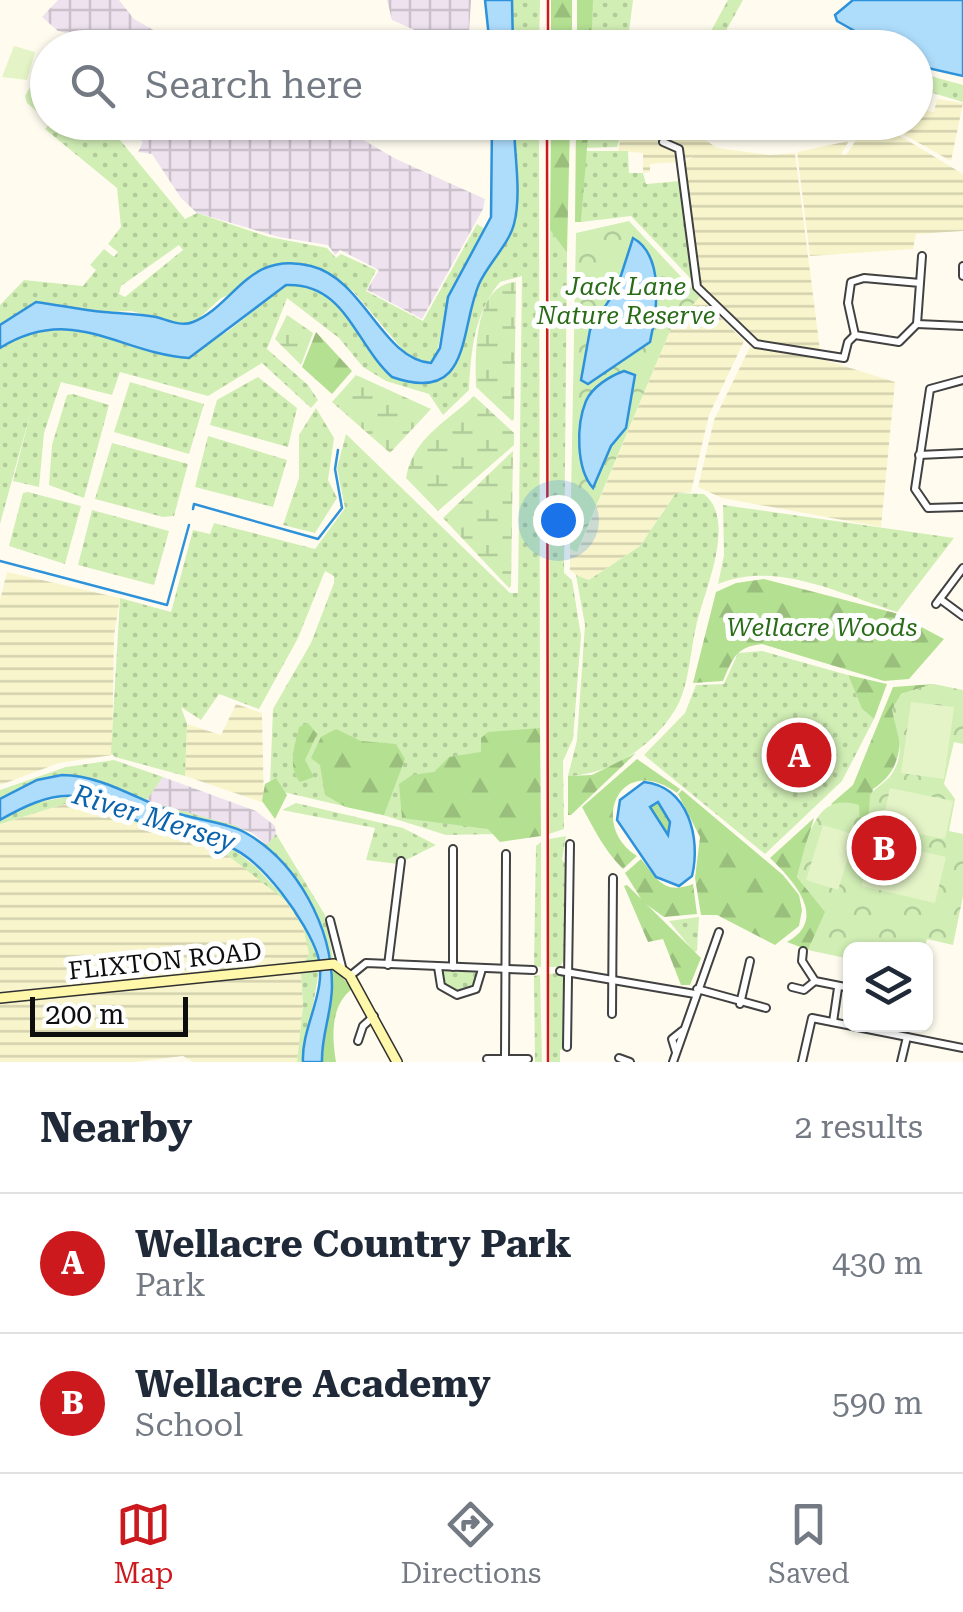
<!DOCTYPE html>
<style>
:root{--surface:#fff;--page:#f6f6f7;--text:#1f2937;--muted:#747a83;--line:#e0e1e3;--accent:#cc191e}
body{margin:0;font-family:"Roboto Serif",serif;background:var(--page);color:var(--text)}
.controls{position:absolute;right:30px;bottom:30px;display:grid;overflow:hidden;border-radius:15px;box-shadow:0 2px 8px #0004}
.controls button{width:90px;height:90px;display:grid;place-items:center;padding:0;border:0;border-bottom:2px solid var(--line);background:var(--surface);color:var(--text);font:50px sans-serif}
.scale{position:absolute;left:30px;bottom:25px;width:158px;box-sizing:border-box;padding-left:10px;border:5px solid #0e0e0e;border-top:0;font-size:28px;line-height:35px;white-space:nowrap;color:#0e0e0e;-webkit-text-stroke:8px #fff;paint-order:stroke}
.you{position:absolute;left:558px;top:520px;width:35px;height:35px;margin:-25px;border:8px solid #fff;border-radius:50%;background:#1a73e8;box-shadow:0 0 0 15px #1a73e833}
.badge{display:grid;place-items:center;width:65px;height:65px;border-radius:50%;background:var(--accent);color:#fff;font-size:32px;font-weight:700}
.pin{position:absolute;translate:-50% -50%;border:5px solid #fff;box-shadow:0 2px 10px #0006}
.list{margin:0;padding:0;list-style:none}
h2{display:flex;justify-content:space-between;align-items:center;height:130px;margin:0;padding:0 40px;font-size:42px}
h2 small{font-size:32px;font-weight:400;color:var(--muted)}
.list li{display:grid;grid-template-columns:65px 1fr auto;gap:30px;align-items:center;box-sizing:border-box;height:140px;padding:0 40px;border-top:2px solid var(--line)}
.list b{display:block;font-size:38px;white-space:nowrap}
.list p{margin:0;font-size:32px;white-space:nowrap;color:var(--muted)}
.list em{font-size:32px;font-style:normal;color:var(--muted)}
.icon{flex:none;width:55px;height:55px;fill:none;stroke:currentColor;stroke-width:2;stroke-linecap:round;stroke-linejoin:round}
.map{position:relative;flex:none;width:963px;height:1062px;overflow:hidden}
.search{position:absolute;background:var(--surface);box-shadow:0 2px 8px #0004;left:30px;right:30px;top:30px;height:110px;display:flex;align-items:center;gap:25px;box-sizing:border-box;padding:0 35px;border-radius:55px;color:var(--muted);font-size:38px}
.sheet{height:410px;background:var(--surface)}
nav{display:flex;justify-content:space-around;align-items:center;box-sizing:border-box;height:140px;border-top:2px solid var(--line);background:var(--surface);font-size:28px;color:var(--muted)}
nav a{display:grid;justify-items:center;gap:5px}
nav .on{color:var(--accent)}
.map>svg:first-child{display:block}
.industrial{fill:url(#industrial-grid)}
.farmland{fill:url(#farmland-rules)}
.grass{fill:url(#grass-dots);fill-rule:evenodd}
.forest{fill:url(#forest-firs)}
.wetland{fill:url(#wetland-marsh)}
.park{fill:url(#park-crowns)}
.pitch{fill:#e4f4c7}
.water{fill:#aeddfc;stroke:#2e92da;stroke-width:2.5;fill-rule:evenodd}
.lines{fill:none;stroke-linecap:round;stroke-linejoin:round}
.stream{stroke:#2e92da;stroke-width:2.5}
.minor-casing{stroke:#414141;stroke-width:10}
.secondary-casing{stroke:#303030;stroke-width:12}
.minor{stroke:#fff;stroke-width:6}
.secondary{stroke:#fff7aa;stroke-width:9}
.rail{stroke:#cc191e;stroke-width:2.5}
.labels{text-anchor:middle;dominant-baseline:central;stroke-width:10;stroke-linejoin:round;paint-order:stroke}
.park-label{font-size:25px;font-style:italic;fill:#286c18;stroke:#fff}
.street-label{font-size:25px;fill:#0e0e0e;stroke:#fff}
.water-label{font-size:28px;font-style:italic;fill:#0b63ac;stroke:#fff}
</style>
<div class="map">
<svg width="963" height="1062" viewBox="0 0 963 1062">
<defs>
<pattern id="industrial-grid" width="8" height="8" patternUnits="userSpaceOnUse" patternTransform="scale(2.5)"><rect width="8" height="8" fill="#ede2ee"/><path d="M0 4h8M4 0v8" fill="none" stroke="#cac1cb"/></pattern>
<pattern id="farmland-rules" width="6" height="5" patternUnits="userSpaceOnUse" patternTransform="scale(2.5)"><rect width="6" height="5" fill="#f8f5cc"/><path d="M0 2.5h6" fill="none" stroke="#d3d1ae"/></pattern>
<pattern id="grass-dots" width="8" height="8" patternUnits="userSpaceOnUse" patternTransform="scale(2.5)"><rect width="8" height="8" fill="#d1eeb5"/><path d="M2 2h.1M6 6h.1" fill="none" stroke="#b2cb9a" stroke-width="1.8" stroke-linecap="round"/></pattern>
<pattern id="forest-firs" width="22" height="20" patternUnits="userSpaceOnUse" patternTransform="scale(2.5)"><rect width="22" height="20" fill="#b4e092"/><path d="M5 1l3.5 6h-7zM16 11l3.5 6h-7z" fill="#9abf7d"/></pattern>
<pattern id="wetland-marsh" width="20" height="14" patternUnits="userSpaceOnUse" patternTransform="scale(2.5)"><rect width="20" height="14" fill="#d1eeb5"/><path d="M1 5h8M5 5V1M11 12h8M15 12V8" fill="none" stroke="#b2cb9a"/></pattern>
<pattern id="park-crowns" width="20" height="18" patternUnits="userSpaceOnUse" patternTransform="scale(2.5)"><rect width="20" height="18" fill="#d1eeb5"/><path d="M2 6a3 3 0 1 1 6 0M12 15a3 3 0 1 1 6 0" fill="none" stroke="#b2cb9a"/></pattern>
</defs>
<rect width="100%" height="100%" fill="#fffcef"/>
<g class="industrial">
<polygon points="58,0 119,0 134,19 183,47 97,47 91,38 58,31 42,17"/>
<polygon points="387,0 471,0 468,47 444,43 392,20"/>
<polygon points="122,123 334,123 396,159 485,199 483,209 422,319 367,290 379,270 340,250 335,255 328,245 279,237 197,213 181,198 152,154 138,152 143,142"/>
<polygon points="163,777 256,811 275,826 276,834 267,845 251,832 145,801"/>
</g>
<g class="farmland">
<polygon points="937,99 963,103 951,161 883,123 916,122 916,109 934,112"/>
<polygon points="679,122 717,148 769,155 795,153 820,350 758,340 705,289 699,279 684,162 693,156 679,162 650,164 650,172 643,173 643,153 618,151 624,123"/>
<polygon points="882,125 963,174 963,231 916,234 913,249 810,256 797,152 849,141 841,154 846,155 856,140"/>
<polygon points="700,297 744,341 709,415 691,492 676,493 640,546 589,580 576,575 570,570 570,549 578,551 672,326"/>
<polygon points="750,347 825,360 895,382 881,527 722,498 698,487 714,420"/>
<polygon points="7,572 120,598 114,636 112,755 59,763 0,785 0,600"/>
<polygon points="236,704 262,713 264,803 185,776 187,724 221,735"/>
<polygon points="74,801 226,854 259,877 286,901 303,927 309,955 305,962 0,992 0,824"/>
<polygon points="301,972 303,1006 297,1062 193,1062 183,1056 134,1062 0,1062 0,1003"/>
</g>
<g class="grass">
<polygon points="512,0 540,0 539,47 513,47"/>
<polygon points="593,0 633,0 627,47 592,48"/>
<polygon points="728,0 743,0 717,47 702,47"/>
<polygon points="47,58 47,120 27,103 25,96"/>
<polygon points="916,72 963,85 963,102 916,88"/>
<path d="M50,123H106L185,219L197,213L269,237L327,248L336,258L341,254L376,270L366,291L423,321L477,224L485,229L448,297L436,358L431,363L407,355L353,291L309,265L221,298L196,321L184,325L131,311L100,312L36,302L0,325V305L24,280L83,286L96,270L90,265L104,249L114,257L118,252L108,244L121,227L117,188L45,129ZM179,245L183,250L125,297L119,294L121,286Z"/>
<path d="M514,123H539L540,728L533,729L498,834L446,835L386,816L279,791L270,784L273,709L311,643L334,583V576L325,571L298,638L259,709L219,694L201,720L181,707L187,724L185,776L115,757L111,753L120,598L171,612L193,530L210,534L214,523L315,549L345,508L337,468L346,434L510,593H518L522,276L500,282C474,314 471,350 469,390L443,415L429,394L386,381L363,367L339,338L287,298L267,349L308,385L318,400L311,408L262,363L208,396L120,372L112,395L61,382L44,433L39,487L13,481L32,407L0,524V348C57,312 115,337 174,357L227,332L287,285L303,284L336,301L392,377C415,381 434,385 454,369L479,284L515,220Z"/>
<polygon points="589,123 624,123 617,147 584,148"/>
<polygon points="584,151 628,151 629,173 643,173 646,184 680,181 692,280 631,216 581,222"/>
<polygon points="550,230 567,253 564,573 572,580 581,636 573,739 563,761 564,829 549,834"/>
<polygon points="258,377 297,408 288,447 210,425 217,400"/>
<polygon points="130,382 204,404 189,454 114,432"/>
<polygon points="73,394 109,405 84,498 49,485 52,445 67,395"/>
<polygon points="316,408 334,438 328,480 337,498 315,533 283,525 299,478 299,435"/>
<polygon points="208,436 287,460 273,507 195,487"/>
<polygon points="112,443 188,464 174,516 163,517 95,499"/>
<polygon points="28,492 81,506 65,564 9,546 23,493"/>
<path d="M676,493L704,494C738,521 703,593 696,627C690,652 689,688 675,710C653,746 610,775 568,776L577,740L585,625L576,575L589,580L640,546Z"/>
<path d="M723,505L954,538L897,612C840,594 777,560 718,584L724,555Z"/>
<polygon points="92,510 169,531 154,585 78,565"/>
<polygon points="762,651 848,675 862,709 874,719 842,781 765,854 644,755 685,713 696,685 724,684 738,653"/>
<path d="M114,760L163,777L146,801L237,826L267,845L276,834L325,915L333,959L329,960C320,911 290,853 241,831C218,821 191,819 167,810C101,785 69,765 0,799V790L66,767Z"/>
<polygon points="73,796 140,822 230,847 256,867 297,911 319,961 305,962 309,954 303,927 286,901 226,854 74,801 0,824 0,820 33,803"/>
<polygon points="296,803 403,828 436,845 398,864 366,860 375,828 282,810"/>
<polygon points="566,836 562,860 566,864 565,958 560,967 549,967 549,839"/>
<polygon points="541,842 541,967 534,966 536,846"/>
<polygon points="699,917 697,951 694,952 669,921"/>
<polygon points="441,970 479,973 469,991 455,992 444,986"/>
<polygon points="319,971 303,1062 297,1062 303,1006 301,972"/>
<polygon points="560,973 565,976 564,1049 560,1050 560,1062 550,1062 549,974"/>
<polygon points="540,975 542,1062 535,1062 534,976"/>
</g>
<g class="forest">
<rect x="551" y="0" width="21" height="47"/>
<polygon points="577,0 593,0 592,47 577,47"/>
<polygon points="551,123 570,123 567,253 550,230"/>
<polygon points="576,123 589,123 581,222 575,222"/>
<polygon points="316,332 352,371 332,394 302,367"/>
<path d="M764,579L895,613L944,639L909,679L884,681L762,644C736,647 733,658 723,681L693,683L716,592L736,583Z"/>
<polygon points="848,675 887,684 874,719 862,709"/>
<path d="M934,684L901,694C897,732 910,765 873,789L868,824L860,827L858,817L831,804L853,785L893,687Z"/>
<path d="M308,723L317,734L305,760L314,777L300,782C287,767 295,745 299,727Z"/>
<polygon points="540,728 541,836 500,842 488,829 402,818 399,784 412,775 434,772 449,757 481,752 481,738 488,732"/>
<polygon points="336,729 361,741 396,744 405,759 384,815 346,807 325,795 320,765 311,758 321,737"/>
<polygon points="636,753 571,815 568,815 568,776 592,775"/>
<path d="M637,759L680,789L677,793C618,751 589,827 637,856L623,869C604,850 594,829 582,807Z"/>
<polygon points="276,778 287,795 275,819 262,801 265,784"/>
<polygon points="682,790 783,875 799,895 802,910 799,926 775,945 717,915 701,915 695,878 700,837 678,794"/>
<polygon points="658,802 670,822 668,835 650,807"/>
<path d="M814,818L797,877L826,912L808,950L787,942C830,919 792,879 770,858Z"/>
<path d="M641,859C658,880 664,895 693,884L697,914L664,917L643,902L625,873Z"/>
<polygon points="627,885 701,958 690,985 681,985 663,939 648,942 624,886"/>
<path d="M335,969L352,989C330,1006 332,1037 336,1062H322L331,970Z"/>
</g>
<g class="wetland">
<path d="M516,282L514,419L512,421L476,387C475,357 473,284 516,282Z"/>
<polygon points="287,315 313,333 301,365 275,339"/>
<polygon points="356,375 431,409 390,453 332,402"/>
<path d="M474,396L514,433V445L438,511L406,478C413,438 445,423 474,396Z"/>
<polygon points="513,451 511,586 509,588 443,518"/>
</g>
<g class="park">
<polygon points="629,221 700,297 672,326 577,552 570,549 576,233"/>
<path d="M934,684L963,690V744L954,742L944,784L955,799L949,831L963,834V896L953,945L927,939L924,949H850V959L808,950L825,912L797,877C806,846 813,789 859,805L860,827L868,823L870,795C876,786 888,782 893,772C907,749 895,730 892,709L901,694Z"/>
</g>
<g class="pitch">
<polygon points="14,46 35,52 27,80 2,77"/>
<polygon points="911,702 954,707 944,779 901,773"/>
<polygon points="890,788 953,801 945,839 882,827"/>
<polygon points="823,825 855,835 838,890 806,880"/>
<polygon points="872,840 946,857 935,903 862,886"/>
</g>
<g class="water">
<polygon points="485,0 512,0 513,47 490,47"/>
<polygon points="853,0 963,0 963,76 919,66 916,48 883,47 837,21 835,15"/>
<path d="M492,123H514C514,154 522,193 514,224C509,244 488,264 479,284C459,331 472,405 392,377C355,344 345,282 286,285L189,358C118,353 73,303 0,348V325L36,302C59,305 81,310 104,312C123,314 137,313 156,317C168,320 181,327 193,322C235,305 248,250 311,266C364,279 382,359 431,363L440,348L448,297L491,217Z"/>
<path d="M633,238C665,256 657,311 650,342L588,384L581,380L590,330L617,288Z"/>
<path d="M624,371L635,375L626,428L611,446L593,488C576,469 576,425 586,401C592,387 610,376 624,371Z"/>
<path d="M62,775C100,775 135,798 170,811C194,820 222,821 244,832C297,861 332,927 332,986C332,1012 321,1036 322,1062H303C301,1027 328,991 318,956C307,922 262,858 227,846C198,836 166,832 138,821C117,813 95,799 73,796C48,794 21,808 0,820V799L37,780Z"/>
<path d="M644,782C689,787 701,839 692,876L679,886L656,877L617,820L620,800ZM658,802L670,822L668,835L650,807Z"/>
</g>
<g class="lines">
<g class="stream">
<polyline points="193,509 194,504 318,539 342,508 335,469 338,450"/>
<polyline points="0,561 167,605 189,525"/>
</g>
<g class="minor-casing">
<g id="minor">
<polyline points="663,142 679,149 697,287 756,344 844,358 848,342 855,335"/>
<polyline points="963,266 963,276"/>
<polyline points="920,283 864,278 851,282 848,303 855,335 899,342 917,324 922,256"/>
<polyline points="917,324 963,326"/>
<polyline points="963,380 930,389 915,489 928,508 963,507"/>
<polyline points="919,455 963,453"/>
<polyline points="940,599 963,616"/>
<polyline points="936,604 963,568"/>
<polyline points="453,849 453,967"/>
<polyline points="330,920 342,967"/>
<polyline points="803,951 802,961 815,981 850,988"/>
<polyline points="388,965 401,861"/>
<polyline points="438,967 441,986 457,995 476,989 482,969"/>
<polyline points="560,971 695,994"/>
<polyline points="350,976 366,963 533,970"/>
<polyline points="792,987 804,990 815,981"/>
<polyline points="697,989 766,1008"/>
<polyline points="740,1004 750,961"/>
<polyline points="612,1014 613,878"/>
<polyline points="833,1022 838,988"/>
<polyline points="358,1041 363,1026 374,1016"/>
<polyline points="567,1047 570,844"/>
<polyline points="676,1052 672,1039 682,1031"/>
<polyline points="619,1058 630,1062"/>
<polyline points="487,1059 528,1059"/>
<polyline points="505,1059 506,854"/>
<polyline points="673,1062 719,932"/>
<polyline points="802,1062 812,1018 963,1048"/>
<polyline points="901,1062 907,1037"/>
</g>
</g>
<g class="secondary-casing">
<polyline id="secondary" points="0,998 334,964 350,976 397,1062"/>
</g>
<use href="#minor" class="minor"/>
<use href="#secondary" class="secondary"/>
<g class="rail">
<polyline points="548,48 548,0"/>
<polyline points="547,122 548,1062"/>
</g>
</g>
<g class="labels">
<g class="park-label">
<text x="626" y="286">Jack Lane<tspan x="626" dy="29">Nature Reserve</tspan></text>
<text x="822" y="627">Wellacre Woods</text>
</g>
<g class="street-label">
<text transform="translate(165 961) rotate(-6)">FLIXTON ROAD</text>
</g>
<g class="water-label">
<text transform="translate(154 818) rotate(17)">River Mersey</text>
</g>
</g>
</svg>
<div class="controls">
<button><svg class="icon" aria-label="layers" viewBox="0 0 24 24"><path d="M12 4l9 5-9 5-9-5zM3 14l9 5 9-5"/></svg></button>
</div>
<div class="scale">200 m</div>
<div class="you"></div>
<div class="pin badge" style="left:799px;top:755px">A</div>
<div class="pin badge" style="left:884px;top:848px">B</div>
<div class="search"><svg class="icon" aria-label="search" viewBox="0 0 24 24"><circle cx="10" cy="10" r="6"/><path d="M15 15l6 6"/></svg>Search here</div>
</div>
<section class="sheet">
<h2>Nearby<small>2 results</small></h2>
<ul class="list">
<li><span class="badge">A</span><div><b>Wellacre Country Park</b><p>Park</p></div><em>430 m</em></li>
<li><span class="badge">B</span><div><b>Wellacre Academy</b><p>School</p></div><em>590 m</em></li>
</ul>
</section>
<nav>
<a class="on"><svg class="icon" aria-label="map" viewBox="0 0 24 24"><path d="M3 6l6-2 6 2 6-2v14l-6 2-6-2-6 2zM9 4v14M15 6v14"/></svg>Map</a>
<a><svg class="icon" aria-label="directions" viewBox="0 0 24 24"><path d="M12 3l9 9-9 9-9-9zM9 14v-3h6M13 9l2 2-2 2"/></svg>Directions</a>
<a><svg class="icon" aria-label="saved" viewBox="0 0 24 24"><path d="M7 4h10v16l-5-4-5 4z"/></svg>Saved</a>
</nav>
